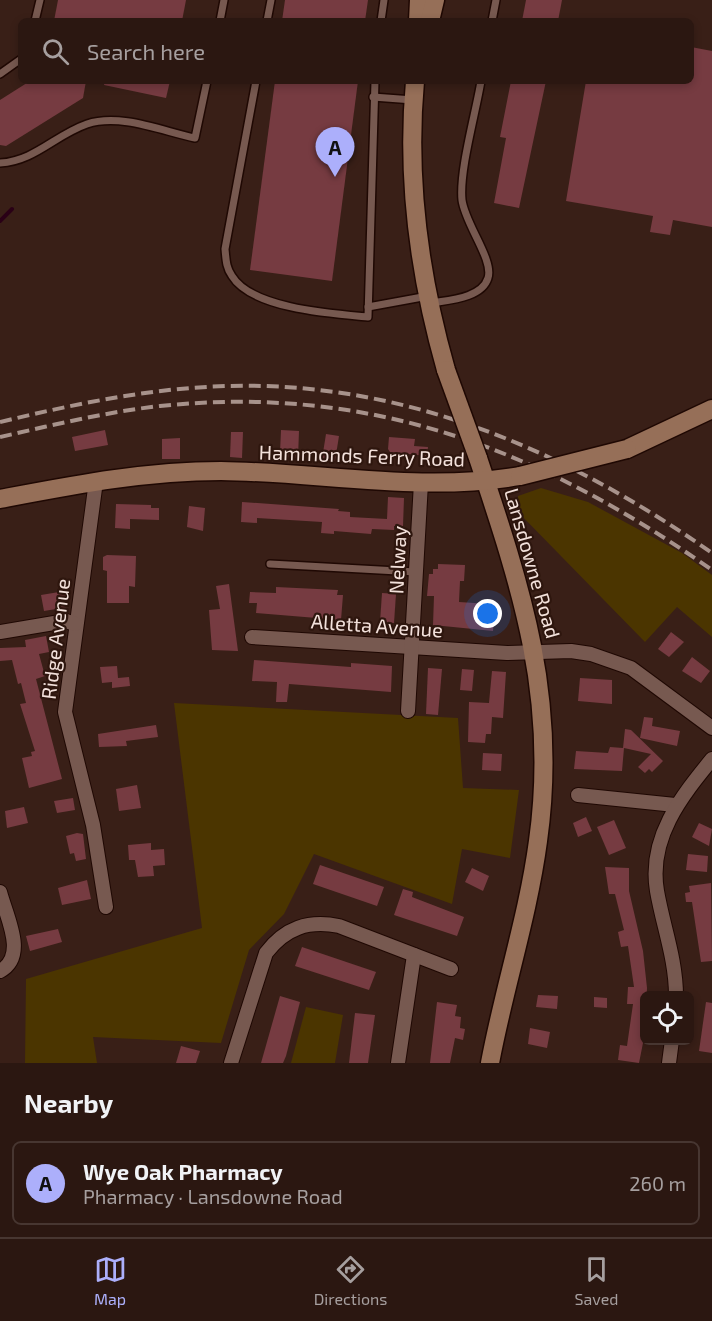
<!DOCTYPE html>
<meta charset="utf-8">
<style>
:root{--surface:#2b1711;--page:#33201a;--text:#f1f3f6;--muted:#a69f9f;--line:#473631;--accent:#acaffb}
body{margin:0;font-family:"Exo 2",sans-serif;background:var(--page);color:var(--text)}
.controls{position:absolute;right:18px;bottom:18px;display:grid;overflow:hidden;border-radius:9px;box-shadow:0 3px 9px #0003}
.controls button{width:54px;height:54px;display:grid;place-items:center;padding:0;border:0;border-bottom:2px solid var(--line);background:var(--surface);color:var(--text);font:30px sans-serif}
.you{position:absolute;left:488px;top:614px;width:21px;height:21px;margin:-15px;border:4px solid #fff;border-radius:50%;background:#1a73e8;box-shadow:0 0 0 9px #1a73e833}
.badge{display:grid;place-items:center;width:39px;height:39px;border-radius:50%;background:var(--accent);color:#111;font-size:20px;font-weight:700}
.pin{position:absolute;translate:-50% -50px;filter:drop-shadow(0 2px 3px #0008)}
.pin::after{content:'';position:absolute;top:32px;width:21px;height:18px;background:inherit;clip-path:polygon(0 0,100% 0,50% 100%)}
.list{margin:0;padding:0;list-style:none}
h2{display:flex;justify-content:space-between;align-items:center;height:78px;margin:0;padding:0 24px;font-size:26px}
h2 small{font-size:20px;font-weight:400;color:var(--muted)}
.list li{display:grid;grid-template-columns:39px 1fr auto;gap:18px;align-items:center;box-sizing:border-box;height:84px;margin:0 12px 12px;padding:0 12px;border:2px solid var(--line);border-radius:9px}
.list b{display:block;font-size:22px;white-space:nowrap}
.list p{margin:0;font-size:20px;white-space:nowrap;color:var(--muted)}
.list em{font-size:20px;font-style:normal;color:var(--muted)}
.icon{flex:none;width:33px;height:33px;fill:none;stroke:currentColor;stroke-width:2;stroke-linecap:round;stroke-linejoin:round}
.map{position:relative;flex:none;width:712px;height:1063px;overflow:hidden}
.search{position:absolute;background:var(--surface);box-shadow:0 3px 9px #0003;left:18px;right:18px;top:18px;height:66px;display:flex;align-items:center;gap:15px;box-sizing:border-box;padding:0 21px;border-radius:9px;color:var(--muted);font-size:22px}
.sheet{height:174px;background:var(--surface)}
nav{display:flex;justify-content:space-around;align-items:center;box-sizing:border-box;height:84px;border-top:2px solid var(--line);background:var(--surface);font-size:16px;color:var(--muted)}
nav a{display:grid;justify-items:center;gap:3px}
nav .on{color:var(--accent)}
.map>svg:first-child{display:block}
.green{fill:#4b3500}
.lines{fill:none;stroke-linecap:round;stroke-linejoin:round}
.stream{stroke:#2a0016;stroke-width:4}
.building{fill:#763b41}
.lane-casing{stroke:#1f0803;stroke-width:10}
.street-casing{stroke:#1f0803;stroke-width:16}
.secondary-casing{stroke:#1f0803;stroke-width:21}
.lane{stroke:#775950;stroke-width:7}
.street{stroke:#775950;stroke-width:14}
.secondary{stroke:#966f58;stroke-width:18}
.rail{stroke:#a7928b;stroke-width:4;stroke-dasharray:12 6;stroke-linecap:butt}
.secondary-bridge-casing{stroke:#1f0803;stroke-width:21;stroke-linecap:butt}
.secondary-bridge{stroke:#966f58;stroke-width:18}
.labels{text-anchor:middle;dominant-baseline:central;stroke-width:4.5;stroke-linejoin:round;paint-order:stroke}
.street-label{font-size:20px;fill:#f3e1db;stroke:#2e160e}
</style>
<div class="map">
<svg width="712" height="1063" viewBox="0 0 712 1063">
<rect width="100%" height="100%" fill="#391f17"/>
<g class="green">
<polygon points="541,488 588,502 682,553 712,575 712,637 677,607 645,642 517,511 518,496"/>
<polygon points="174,703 458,718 463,788 519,790 510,858 462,849 452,904 314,854 284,914 249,950 221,1043 93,1037 97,1063 25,1063 26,979 202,928"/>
<polygon points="306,1007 343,1015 335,1063 291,1063"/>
</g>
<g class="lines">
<polyline class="stream" points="0,221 12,209"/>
</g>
<g class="building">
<polygon points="58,0 186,0 182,21 54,21"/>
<polygon points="285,0 368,0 365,21 282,21"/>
<polygon points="526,0 562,0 558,21 522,21"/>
<polygon points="691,47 712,51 712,227 673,220 670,235 650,232 653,216 566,201 586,81 691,81"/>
<polygon points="30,81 86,81 83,98 6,146 0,145 0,100"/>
<polygon points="105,81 170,81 166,98 104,85"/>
<polygon points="275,81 358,81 332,281 250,270"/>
<polygon points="511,81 546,81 519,208 494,203 506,138 500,137"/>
<polygon points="105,430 108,445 75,451 72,437"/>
<polygon points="281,430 299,431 298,458 286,457 286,454 280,453"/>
<polygon points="231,432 243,432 242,458 230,457"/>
<polygon points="326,434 339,436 335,461 322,459"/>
<polygon points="389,437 415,439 414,446 428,447 427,456 390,452 388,449"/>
<polygon points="180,438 180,459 162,459 162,439"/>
<polygon points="388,497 404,498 403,526 394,526 394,530 372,529 371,534 334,531 334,534 321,533 322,522 257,518 257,523 241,522 242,502 339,509 338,511 350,512 350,517 387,519"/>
<polygon points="116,504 151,505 151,508 159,508 159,520 130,519 130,529 115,528"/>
<polygon points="189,506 205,508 203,531 187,527"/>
<polygon points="107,555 136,556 135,587 129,586 129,603 107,603 107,571 103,570 103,557"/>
<polygon points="438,564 465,565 464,581 460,581 459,602 490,604 490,609 495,609 493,631 433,625 434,596 427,596 429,574 433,574 433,569 438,569"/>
<polygon points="229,584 238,651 212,650 209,610 220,609 216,586"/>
<polygon points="276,587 338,590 337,595 343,595 341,620 256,613 257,603 249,603 250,592 276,593"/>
<polygon points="65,591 68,607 44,611 41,595"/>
<polygon points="382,593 396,594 394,623 380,622"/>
<polygon points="671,632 684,642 669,657 658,649"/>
<polygon points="46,636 49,652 39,654 45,676 36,679 62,779 29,788 22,758 32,756 31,752 35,751 20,704 26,703 21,683 18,684 12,660 0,661 0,648 26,647 25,640"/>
<polygon points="692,657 710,671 701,683 682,671"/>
<polygon points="254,660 351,667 351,663 392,666 391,692 289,684 287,702 276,702 277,682 252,681"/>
<polygon points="117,666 118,678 129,677 130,686 112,688 112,682 102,683 100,667"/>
<polygon points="428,668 442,669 438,715 426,714"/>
<polygon points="462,669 474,670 472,691 460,690"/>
<polygon points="492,671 506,672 503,718 492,717 491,734 486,734 485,743 468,742 469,702 489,703"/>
<polygon points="580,678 612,680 612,704 578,701"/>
<polygon points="644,717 653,718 652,726 680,731 677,746 640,738"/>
<polygon points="156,725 158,737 126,741 127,746 99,747 98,734"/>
<polygon points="625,729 631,730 663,761 652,772 649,769 645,773 638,767 651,754 624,748 622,771 574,769 576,751 608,753 610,747 623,748"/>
<polygon points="483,753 502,754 501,771 482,770"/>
<polygon points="137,785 141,808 119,811 116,789"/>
<polygon points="73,798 75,810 57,813 54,801"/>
<polygon points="24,807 28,823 7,828 5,811"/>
<polygon points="586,817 592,831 578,837 573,823"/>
<polygon points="614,820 626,848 609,855 597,827"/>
<polygon points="699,823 712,829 709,846 692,837"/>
<polygon points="77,833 83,834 86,859 76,861 74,853 70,854 66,836"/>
<polygon points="151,843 151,850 164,849 165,865 153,866 154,876 138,877 135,860 129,860 128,845"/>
<polygon points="688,854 708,856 707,872 686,870"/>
<polygon points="320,865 384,887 377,906 313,884"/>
<polygon points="605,867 629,868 629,891 643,951 647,988 645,1033 639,1063 618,1060 620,1045 627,1046 633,1004 627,1004 628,987 634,987 628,946 621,947 618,932 624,930 615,894 609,894"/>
<polygon points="472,868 489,876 483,891 465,882"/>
<polygon points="87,880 91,899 62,905 58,888"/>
<polygon points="711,883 712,961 701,962 692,902 686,902 685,893 690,892 689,886"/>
<polygon points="403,889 413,892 412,897 464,917 457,936 394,915"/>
<polygon points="58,929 62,942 30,951 26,936"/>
<polygon points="302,947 376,972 369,990 295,966"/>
<polygon points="538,995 558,996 557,1009 536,1007"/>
<polygon points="280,996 300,1002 286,1056 283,1063 261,1063"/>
<polygon points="594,997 607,998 607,1008 594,1007"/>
<polygon points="437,1002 457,1005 455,1016 461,1017 460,1028 465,1029 463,1040 455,1038 450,1063 430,1063"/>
<polygon points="706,1002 712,1003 712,1053 699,1051"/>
<polygon points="355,1013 375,1015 368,1063 349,1063"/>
<polygon points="530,1028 550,1032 547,1048 528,1044"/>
<polygon points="181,1046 200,1051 196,1063 176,1063"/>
</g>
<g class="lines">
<g class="lane-casing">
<g id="lane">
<polyline points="35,21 40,0"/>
<polyline points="220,21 224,0"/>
<polyline points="267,21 271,0"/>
<polyline points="381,21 384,0"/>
<polyline points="492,21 496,0"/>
<polyline points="0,74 21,59"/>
<path d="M256,81L225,249C226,259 226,268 232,276C252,309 334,314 368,317L375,81"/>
<polyline points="373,97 413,100"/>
<path d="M0,163C35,161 55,135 87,124C120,113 162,131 195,138L207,81"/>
<path d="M432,303C449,300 482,298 488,278C494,260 465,224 462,200C459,171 476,112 481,81"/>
<polyline points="368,307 428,296"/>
<polyline points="270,564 416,572"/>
</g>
</g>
<g class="street-casing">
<g id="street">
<polyline points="96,481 65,712 93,825 106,907"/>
<polyline points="0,632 66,621 75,624"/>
<polyline points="252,637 507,653 571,651 591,654 631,668 712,728"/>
<polyline points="408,711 421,483"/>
<polyline points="578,795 675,805"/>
<path d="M0,892C6,916 28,956 0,971"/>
<path d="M676,996C676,959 663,926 657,891C648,838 681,797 712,759"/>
<path d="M231,1063L266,953C285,928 308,920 339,926L451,969"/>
<polyline points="398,1063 414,955"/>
<polyline points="669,1063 672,1040"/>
</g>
</g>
<g class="secondary-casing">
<g id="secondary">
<polyline points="418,21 419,0"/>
<polyline points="430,21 435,0"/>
<path d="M415,81C406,179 419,275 446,370"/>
<polyline points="627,449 712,409"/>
<path d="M478,458C522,590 558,699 538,841C528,916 504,988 490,1063"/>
<path d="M0,499C74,485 145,471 221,471C320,472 421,493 520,476"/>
</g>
</g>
<use href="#lane" class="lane"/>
<use href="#street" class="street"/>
<use href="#secondary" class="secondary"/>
<g class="rail">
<path d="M0,422C75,404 150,388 228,386C407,381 568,452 712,553"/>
<path d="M0,437C53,425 106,412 160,406C372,384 541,450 712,570"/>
</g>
<g class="secondary-bridge-casing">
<g id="secondary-bridge">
<polyline points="446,370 478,458"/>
<polyline points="520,476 627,449"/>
</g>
</g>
<use href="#secondary-bridge" class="secondary-bridge"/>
</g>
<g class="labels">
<g class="street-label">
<text transform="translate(362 455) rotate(2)">Hammonds Ferry Road</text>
<text transform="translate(397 560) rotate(-87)">Nelway</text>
<text transform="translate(533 563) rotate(74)">Lansdowne Road</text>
<text transform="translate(377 625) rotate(4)">Alletta Avenue</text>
<text transform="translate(55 639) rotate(-83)">Ridge Avenue</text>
</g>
</g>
</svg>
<div class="controls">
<button><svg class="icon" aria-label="locate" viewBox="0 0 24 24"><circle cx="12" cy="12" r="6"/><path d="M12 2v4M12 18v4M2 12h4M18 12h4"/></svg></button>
</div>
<div class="you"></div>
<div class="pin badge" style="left:335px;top:177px">A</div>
<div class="search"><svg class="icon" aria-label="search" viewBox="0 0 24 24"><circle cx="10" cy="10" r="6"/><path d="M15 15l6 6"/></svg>Search here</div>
</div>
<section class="sheet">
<h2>Nearby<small></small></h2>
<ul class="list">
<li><span class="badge">A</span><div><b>Wye Oak Pharmacy</b><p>Pharmacy · Lansdowne Road</p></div><em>260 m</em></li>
</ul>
</section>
<nav>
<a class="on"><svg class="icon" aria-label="map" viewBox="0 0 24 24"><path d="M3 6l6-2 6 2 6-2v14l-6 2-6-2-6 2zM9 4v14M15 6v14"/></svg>Map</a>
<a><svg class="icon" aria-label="directions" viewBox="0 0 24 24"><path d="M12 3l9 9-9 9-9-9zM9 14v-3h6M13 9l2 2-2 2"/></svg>Directions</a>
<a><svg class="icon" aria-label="saved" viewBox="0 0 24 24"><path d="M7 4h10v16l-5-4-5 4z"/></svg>Saved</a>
</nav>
